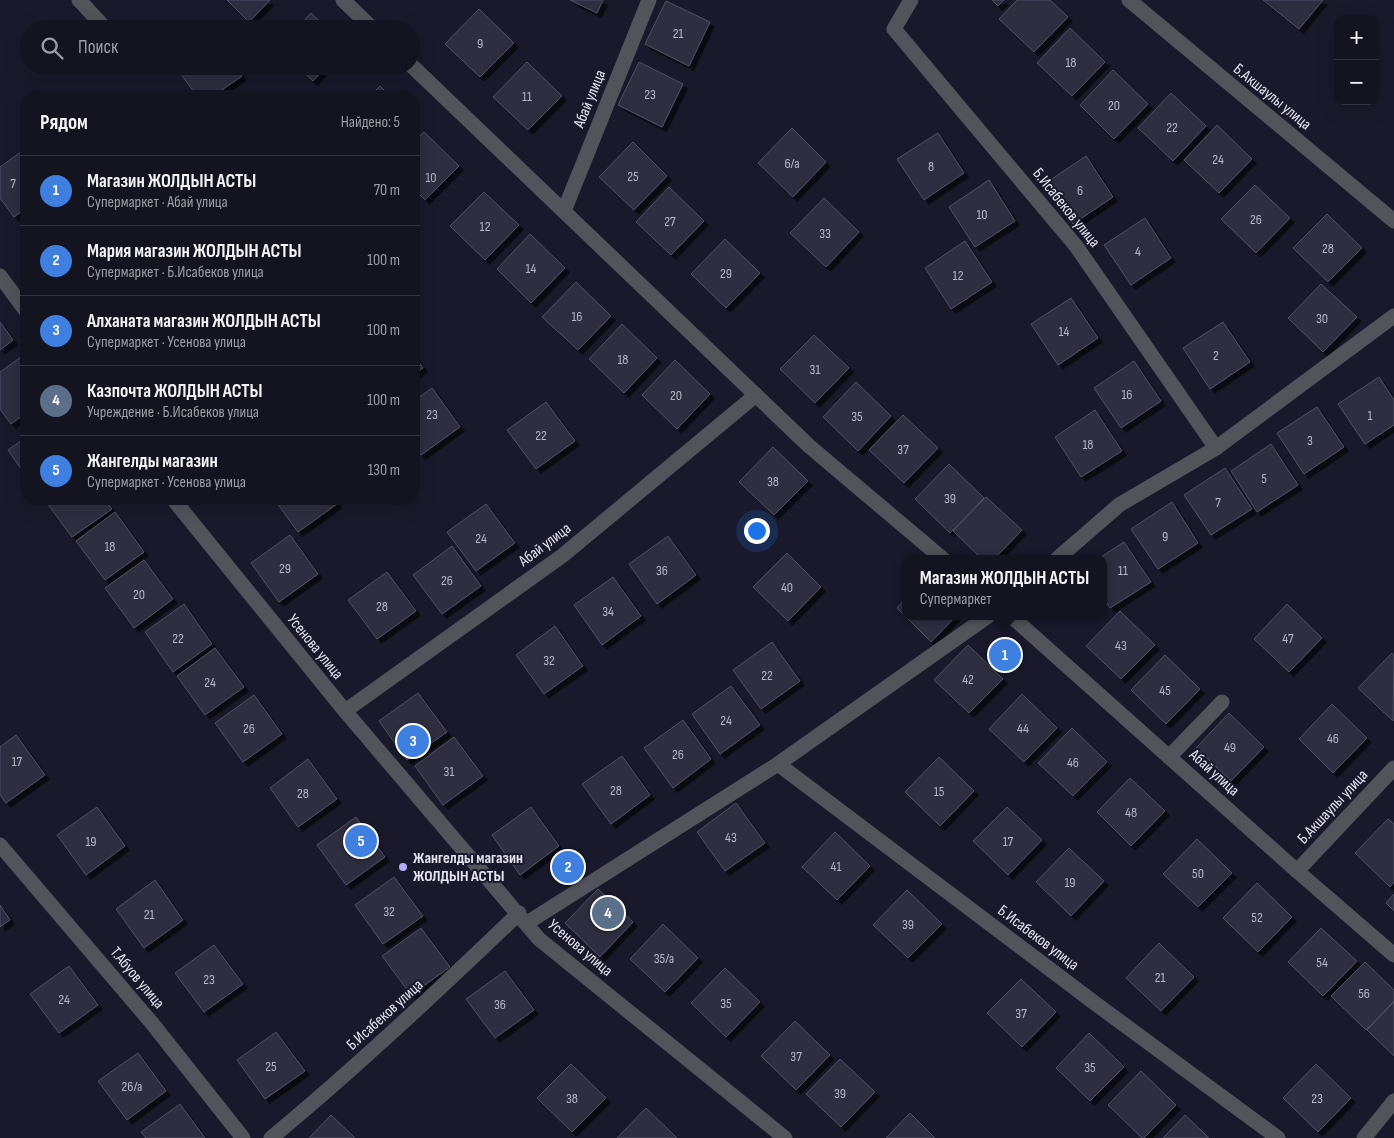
<!DOCTYPE html>
<html lang="ru">
<meta charset="utf-8">
<style>
:root{--surface:#141320;--page:#21202d;--text:#f1f3f6;--muted:#9d9ea5;--line:#33323e;--accent:#b1adfa}
body{margin:0;font-family:"Sofia Sans Condensed",sans-serif;background:var(--page);color:var(--text)}
.controls{position:absolute;right:15px;top:15px;display:grid;overflow:hidden;border-radius:10px;box-shadow:0 5px 20px #0002}
.controls button{width:45px;height:45px;display:grid;place-items:center;padding:0;border:0;border-bottom:1px solid var(--line);background:var(--surface);color:var(--text);font:25px sans-serif}
.you{position:absolute;left:756px;top:530px;width:18px;height:18px;margin:-12px;border:4px solid #fff;border-radius:50%;background:#1a73e8;box-shadow:0 0 0 8px #1a73e833}
.badge{display:grid;place-items:center;width:32px;height:32px;border-radius:50%;background:var(--accent);color:#fff;font-size:16px;font-weight:700}
.pin{position:absolute;translate:-50% -50%;border:2px solid #fff;box-shadow:0 1px 5px #0006}
.popup{position:absolute;left:902px;top:555px;width:205px;height:65px;box-sizing:border-box;display:grid;place-content:center;border-radius:10px;background:var(--surface);filter:drop-shadow(0 1px 4px #0005);font-size:16px;white-space:nowrap;color:var(--muted)}
.popup b{font-size:19px;color:var(--text)}
.popup::after{content:'';position:absolute;left:50%;top:100%;margin-left:-10px;border:10px solid transparent;border-top-color:var(--surface)}
.list{margin:0;padding:0;list-style:none}
h2{display:flex;justify-content:space-between;align-items:center;height:65px;margin:0;padding:0 20px;font-size:21px}
h2 small{font-size:16px;font-weight:400;color:var(--muted)}
.list li{display:grid;grid-template-columns:32px 1fr auto;gap:15px;align-items:center;box-sizing:border-box;height:70px;padding:0 20px;border-top:1px solid var(--line)}
.list b{display:block;font-size:19px;white-space:nowrap}
.list p{margin:0;font-size:16px;white-space:nowrap;color:var(--muted)}
.list em{font-size:16px;font-style:normal;color:var(--muted)}
.icon{flex:none;width:28px;height:28px;fill:none;stroke:currentColor;stroke-width:2;stroke-linecap:round;stroke-linejoin:round}
.map{position:relative;flex:none;width:1394px;height:1138px;overflow:hidden}
.search{position:absolute;background:var(--surface);box-shadow:0 5px 20px #0002;left:20px;top:20px;width:400px;height:55px;display:flex;align-items:center;gap:12px;box-sizing:border-box;padding:0 18px;border-radius:28px;color:var(--muted);font-size:19px}
.panel{position:absolute;background:var(--surface);box-shadow:0 5px 20px #0002;left:20px;top:90px;width:400px;height:415px;border-radius:20px}
.map>svg:first-child{display:block}
.building{fill:#2d2d40;stroke:#515065;filter:url(#shadow)}
.lines{fill:none;stroke-linecap:round;stroke-linejoin:round}
.minor{stroke:#53535c;stroke-width:15}
.poi-dot{fill:#b1adfa;stroke:#1a192b;stroke-width:2}
.labels{text-anchor:middle;dominant-baseline:central;stroke-width:4;stroke-linejoin:round;paint-order:stroke}
.number-label{font-size:14px;fill:#b6b6c4}
.street-label{font-size:16px;fill:#e4e4f0;stroke:#1a192b}
.poi-label{font-size:16px;font-weight:bold;fill:#e4e4f0;stroke:#1a192b;text-anchor:start}
</style>
<div class="map">
<svg width="1394" height="1138" viewBox="0 0 1394 1138">
<defs>
<filter id="shadow"><feDropShadow dx="4.5" dy="4.5" stdDeviation="0" flood-color="#0009"/></filter>
</defs>
<rect width="100%" height="100%" fill="#1a192b"/>
<g class="building">
<polygon points="227,0 270,0 249,22"/>
<polygon points="570,0 603,0 597,13"/>
<polygon points="992,0 1004,0 998,6"/>
<polygon points="1017,0 1050,0 1068,17 1034,52 999,19"/>
<polygon points="1263,0 1323,0 1299,29"/>
<polygon points="666,1 710,22 689,66 645,44"/>
<polygon points="479,9 514,43 480,77 445,44"/>
<polygon points="311,13 328,29 296,29"/>
<polygon points="1070,28 1105,62 1072,96 1037,63"/>
<polygon points="527,62 562,96 528,130 493,97"/>
<polygon points="639,62 683,84 662,127 618,105"/>
<polygon points="175,66 235,66 242,76 213,96 197,96"/>
<polygon points="297,66 327,66 313,81"/>
<polygon points="1113,70 1148,104 1114,139 1080,105"/>
<polygon points="380,86 390,96 370,96"/>
<polygon points="1171,93 1206,126 1173,161 1138,128"/>
<polygon points="1217,125 1252,159 1219,193 1184,160"/>
<polygon points="792,128 826,162 793,197 758,163"/>
<polygon points="424,132 459,166 425,200 414,189 414,142"/>
<polygon points="938,133 964,173 924,200 897,159"/>
<polygon points="633,142 667,176 634,210 599,177"/>
<polygon points="25,149 26,151 26,208 14,217 0,198 0,167"/>
<polygon points="1086,156 1113,197 1073,224 1046,183"/>
<polygon points="989,180 1015,221 975,247 949,207"/>
<polygon points="1255,185 1290,218 1256,253 1221,219"/>
<polygon points="669,187 704,221 671,255 636,222"/>
<polygon points="484,192 519,225 485,260 450,226"/>
<polygon points="824,198 859,232 826,267 790,233"/>
<polygon points="1327,214 1362,248 1328,282 1293,248"/>
<polygon points="1145,218 1171,258 1131,285 1104,245"/>
<polygon points="530,234 565,268 531,303 497,269"/>
<polygon points="725,239 760,273 726,308 691,274"/>
<polygon points="965,241 992,282 951,309 925,268"/>
<polygon points="576,282 611,316 578,350 542,317"/>
<polygon points="1321,284 1357,317 1323,352 1288,318"/>
<polygon points="1071,298 1098,338 1058,365 1031,324"/>
<polygon points="0,322 13,340 0,350"/>
<polygon points="1223,322 1250,362 1210,389 1183,348"/>
<polygon points="622,324 657,358 624,393 589,359"/>
<polygon points="814,335 849,368 815,403 780,369"/>
<polygon points="414,355 423,368 414,374"/>
<polygon points="21,357 26,363 26,413 11,424 0,409 0,372"/>
<polygon points="675,360 710,394 677,429 642,395"/>
<polygon points="1134,361 1161,401 1121,428 1094,388"/>
<polygon points="1379,377 1394,400 1394,425 1365,444 1338,404"/>
<polygon points="856,382 891,416 858,451 823,417"/>
<polygon points="432,388 460,427 421,455 414,445 414,401"/>
<polygon points="546,402 575,441 536,469 507,430"/>
<polygon points="1317,407 1344,447 1304,474 1277,433"/>
<polygon points="1095,410 1122,451 1081,477 1055,437"/>
<polygon points="903,415 938,448 904,483 869,450"/>
<polygon points="26,437 26,476 8,450"/>
<polygon points="1271,444 1298,485 1257,512 1231,471"/>
<polygon points="773,447 808,481 774,515 739,482"/>
<polygon points="949,464 984,498 950,533 915,499"/>
<polygon points="1225,468 1252,509 1211,535 1184,495"/>
<polygon points="986,497 1022,530 994,559 982,559 953,531"/>
<polygon points="44,499 104,499 112,509 72,537"/>
<polygon points="274,499 334,499 337,504 298,532"/>
<polygon points="1172,502 1198,543 1158,569 1131,529"/>
<polygon points="486,504 515,543 476,571 447,532"/>
<polygon points="115,512 144,552 105,580 76,541"/>
<polygon points="290,535 318,574 279,602 251,563"/>
<polygon points="668,536 696,575 657,604 629,564"/>
<polygon points="1124,542 1151,582 1110,608 1104,598 1104,559 1098,559"/>
<polygon points="452,546 481,586 442,614 413,575"/>
<polygon points="787,553 821,587 788,621 753,587"/>
<polygon points="144,560 173,599 134,628 105,588"/>
<polygon points="387,572 416,611 377,639 348,600"/>
<polygon points="613,577 641,616 602,645 574,605"/>
<polygon points="906,598 906,616 956,616 931,642 897,608"/>
<polygon points="184,604 212,644 173,672 145,632"/>
<polygon points="1287,604 1322,638 1289,672 1254,639"/>
<polygon points="1120,611 1155,645 1121,679 1086,646"/>
<polygon points="555,626 583,666 544,694 516,655"/>
<polygon points="772,642 800,681 761,709 733,670"/>
<polygon points="968,645 1003,679 969,713 934,680"/>
<polygon points="215,648 244,687 205,715 177,676"/>
<polygon points="1392,653 1394,656 1393,721 1358,688"/>
<polygon points="1165,655 1200,689 1166,724 1131,690"/>
<polygon points="731,686 760,725 720,754 692,714"/>
<polygon points="418,693 447,732 407,760 379,721"/>
<polygon points="1022,694 1057,728 1024,762 989,729"/>
<polygon points="254,695 282,734 243,762 215,723"/>
<polygon points="1332,704 1367,738 1333,773 1299,739"/>
<polygon points="1229,713 1264,747 1231,781 1196,748"/>
<polygon points="683,720 711,759 673,788 644,748"/>
<polygon points="1072,728 1107,762 1073,796 1038,763"/>
<polygon points="16,735 45,775 6,803 0,795 0,747"/>
<polygon points="454,737 483,776 443,805 415,766"/>
<polygon points="622,756 650,795 611,824 582,784"/>
<polygon points="939,757 974,791 940,826 905,792"/>
<polygon points="308,759 337,799 298,827 270,788"/>
<polygon points="1130,778 1165,811 1131,846 1097,812"/>
<polygon points="736,803 765,843 725,871 697,832"/>
<polygon points="97,807 125,846 86,875 57,835"/>
<polygon points="531,807 559,846 520,875 492,835"/>
<polygon points="1007,807 1042,840 1008,875 973,841"/>
<polygon points="356,817 385,857 346,885 317,845"/>
<polygon points="1388,819 1394,824 1394,882 1390,887 1355,853"/>
<polygon points="835,832 870,866 837,900 802,867"/>
<polygon points="1197,839 1232,873 1198,907 1163,874"/>
<polygon points="1069,848 1104,881 1071,916 1036,882"/>
<polygon points="394,877 423,916 383,944 355,905"/>
<polygon points="155,880 183,920 144,948 116,909"/>
<polygon points="1257,883 1292,917 1258,952 1223,918"/>
<polygon points="598,889 633,922 600,957 565,923"/>
<polygon points="907,890 942,924 908,958 873,925"/>
<polygon points="1394,894 1394,911 1386,903"/>
<polygon points="0,905 10,920 0,927"/>
<polygon points="663,924 698,958 665,992 630,959"/>
<polygon points="421,928 450,967 411,995 382,956"/>
<polygon points="1321,928 1357,961 1323,996 1288,962"/>
<polygon points="1159,943 1194,977 1161,1011 1126,978"/>
<polygon points="214,945 243,984 204,1012 175,973"/>
<polygon points="1365,962 1394,990 1394,1001 1366,1030 1331,996"/>
<polygon points="69,966 98,1005 59,1033 30,994"/>
<polygon points="725,968 760,1002 726,1037 691,1003"/>
<polygon points="505,971 534,1010 495,1038 466,999"/>
<polygon points="1021,979 1056,1012 1022,1047 987,1013"/>
<polygon points="1394,1002 1394,1056 1367,1030"/>
<polygon points="795,1021 830,1055 796,1090 761,1056"/>
<polygon points="276,1032 305,1071 265,1099 237,1060"/>
<polygon points="1089,1033 1124,1067 1090,1101 1056,1068"/>
<polygon points="138,1053 166,1091 127,1120 98,1081"/>
<polygon points="840,1059 875,1092 841,1127 806,1094"/>
<polygon points="571,1064 606,1098 572,1132 537,1098"/>
<polygon points="1316,1064 1351,1098 1318,1132 1283,1098"/>
<polygon points="1141,1071 1176,1105 1144,1138 1142,1138 1108,1105"/>
<polygon points="180,1104 205,1138 146,1138 141,1132"/>
<polygon points="646,1108 677,1138 617,1138"/>
<polygon points="910,1113 935,1138 886,1138"/>
<polygon points="331,1115 355,1138 309,1138"/>
<polygon points="1185,1115 1209,1138 1163,1138"/>
</g>
<g class="lines">
<g class="minor">
<polyline points="79,0 106,29"/>
<polyline points="343,0 373,29"/>
<polyline points="911,0 894,29 1076,246 1216,448"/>
<polyline points="1129,0 1394,221"/>
<polyline points="411,65 809,446 943,559"/>
<polyline points="564,211 649,0"/>
<polyline points="0,276 26,311"/>
<polyline points="173,499 345,711 539,939 785,1138"/>
<polyline points="1057,559 1119,505 1216,448 1394,316"/>
<polyline points="1011,616 1297,871 1394,955"/>
<polyline points="345,711 562,556 756,395"/>
<polyline points="1169,757 1222,702"/>
<polyline points="778,764 1096,1004 1278,1138"/>
<polyline points="0,845 151,1022 243,1138"/>
<polyline points="1297,871 1394,768"/>
<polyline points="527,923 778,764 988,616"/>
<path d="M271,1138C357,1067 438,991 519,913"/>
<polyline points="1364,1138 1394,1101"/>
</g>
</g>
<circle class="poi-dot" cx="403" cy="867" r="5"/>
<g class="labels">
<g class="number-label">
<text x="678" y="33">21</text>
<text x="480" y="43">9</text>
<text x="1071" y="62">18</text>
<text x="650" y="94">23</text>
<text x="527" y="96">11</text>
<text x="1114" y="105">20</text>
<text x="1172" y="127">22</text>
<text x="1218" y="159">24</text>
<text x="792" y="163">6/a</text>
<text x="931" y="166">8</text>
<text x="633" y="176">25</text>
<text x="431" y="177">10</text>
<text x="13" y="183">7</text>
<text x="1080" y="190">6</text>
<text x="982" y="214">10</text>
<text x="1256" y="219">26</text>
<text x="670" y="221">27</text>
<text x="485" y="226">12</text>
<text x="825" y="233">33</text>
<text x="1328" y="248">28</text>
<text x="1138" y="251">4</text>
<text x="531" y="268">14</text>
<text x="726" y="273">29</text>
<text x="958" y="275">12</text>
<text x="577" y="316">16</text>
<text x="1322" y="318">30</text>
<text x="1064" y="331">14</text>
<text x="1216" y="355">2</text>
<text x="623" y="359">18</text>
<text x="815" y="369">31</text>
<text x="1127" y="394">16</text>
<text x="676" y="395">20</text>
<text x="432" y="414">23</text>
<text x="1370" y="415">1</text>
<text x="857" y="416">35</text>
<text x="541" y="435">22</text>
<text x="1310" y="440">3</text>
<text x="1088" y="444">18</text>
<text x="903" y="449">37</text>
<text x="1264" y="478">5</text>
<text x="773" y="481">38</text>
<text x="950" y="498">39</text>
<text x="1218" y="502">7</text>
<text x="1165" y="536">9</text>
<text x="481" y="538">24</text>
<text x="110" y="546">18</text>
<text x="285" y="568">29</text>
<text x="662" y="570">36</text>
<text x="1123" y="570">11</text>
<text x="447" y="580">26</text>
<text x="787" y="587">40</text>
<text x="139" y="594">20</text>
<text x="382" y="606">28</text>
<text x="608" y="611">34</text>
<text x="178" y="638">22</text>
<text x="1288" y="638">47</text>
<text x="1121" y="645">43</text>
<text x="549" y="660">32</text>
<text x="767" y="675">22</text>
<text x="968" y="679">42</text>
<text x="210" y="682">24</text>
<text x="1165" y="690">45</text>
<text x="726" y="720">24</text>
<text x="249" y="728">26</text>
<text x="1023" y="728">44</text>
<text x="1333" y="738">46</text>
<text x="1230" y="747">49</text>
<text x="678" y="754">26</text>
<text x="17" y="761">17</text>
<text x="1073" y="762">46</text>
<text x="449" y="771">31</text>
<text x="616" y="790">28</text>
<text x="939" y="791">15</text>
<text x="303" y="793">28</text>
<text x="1131" y="812">48</text>
<text x="731" y="837">43</text>
<text x="91" y="841">19</text>
<text x="1008" y="841">17</text>
<text x="836" y="866">41</text>
<text x="1198" y="873">50</text>
<text x="1070" y="882">19</text>
<text x="389" y="911">32</text>
<text x="149" y="914">21</text>
<text x="1257" y="917">52</text>
<text x="908" y="924">39</text>
<text x="664" y="958">35/a</text>
<text x="1322" y="962">54</text>
<text x="1160" y="977">21</text>
<text x="209" y="979">23</text>
<text x="1364" y="993">56</text>
<text x="64" y="999">24</text>
<text x="726" y="1003">35</text>
<text x="500" y="1004">36</text>
<text x="1021" y="1013">37</text>
<text x="796" y="1056">37</text>
<text x="271" y="1066">25</text>
<text x="1090" y="1067">35</text>
<text x="132" y="1086">26/a</text>
<text x="840" y="1093">39</text>
<text x="572" y="1098">38</text>
<text x="1317" y="1098">23</text>
</g>
<g class="street-label">
<text transform="translate(1272 97) rotate(39)">Б.Акшаулы улица</text>
<text transform="translate(590 99) rotate(-68)">Абай улица</text>
<text transform="translate(1066 208) rotate(51)">Б.Исабеков улица</text>
<text transform="translate(545 545) rotate(-37)">Абай улица</text>
<text transform="translate(315 647) rotate(51)">Усенова улица</text>
<text transform="translate(1214 773) rotate(42)">Абай улица</text>
<text transform="translate(1333 807) rotate(-47)">Б.Акшаулы улица</text>
<text transform="translate(1038 938) rotate(37)">Б.Исабеков улица</text>
<text transform="translate(580 948) rotate(40)">Усенова улица</text>
<text transform="translate(137 978) rotate(50)">Т.Абуов улица</text>
<text transform="translate(385 1015) rotate(-42)">Б.Исабеков улица</text>
</g>
<g class="poi-label">
<text x="413" y="858">Жангелды магазин<tspan x="413" dy="18">ЖОЛДЫН АСТЫ</tspan></text>
</g>
</g>
</svg>
<div class="controls">
<button>+</button>
<button>−</button>
</div>
<div class="you"></div>
<div class="pin badge" style="left:1005px;top:655px;background:#3f7fe0">1</div>
<div class="popup"><b>Магазин ЖОЛДЫН АСТЫ</b>Супермаркет</div>
<div class="pin badge" style="left:568px;top:867px;background:#3f7fe0">2</div>
<div class="pin badge" style="left:413px;top:741px;background:#3f7fe0">3</div>
<div class="pin badge" style="left:608px;top:913px;background:#5c6f8a">4</div>
<div class="pin badge" style="left:361px;top:841px;background:#3f7fe0">5</div>
<div class="search"><svg class="icon" aria-label="search" viewBox="0 0 24 24"><circle cx="10" cy="10" r="6"/><path d="M15 15l6 6"/></svg>Поиск</div>
<section class="panel">
<h2>Рядом<small>Найдено: 5</small></h2>
<ul class="list">
<li><span class="badge" style="background:#3f7fe0">1</span><div><b>Магазин ЖОЛДЫН АСТЫ</b><p>Супермаркет · Абай улица</p></div><em>70 m</em></li>
<li><span class="badge" style="background:#3f7fe0">2</span><div><b>Мария магазин ЖОЛДЫН АСТЫ</b><p>Супермаркет · Б.Исабеков улица</p></div><em>100 m</em></li>
<li><span class="badge" style="background:#3f7fe0">3</span><div><b>Алханата магазин ЖОЛДЫН АСТЫ</b><p>Супермаркет · Усенова улица</p></div><em>100 m</em></li>
<li><span class="badge" style="background:#5c6f8a">4</span><div><b>Казпочта ЖОЛДЫН АСТЫ</b><p>Учреждение · Б.Исабеков улица</p></div><em>100 m</em></li>
<li><span class="badge" style="background:#3f7fe0">5</span><div><b>Жангелды магазин</b><p>Супермаркет · Усенова улица</p></div><em>130 m</em></li>
</ul>
</section>
</div>
